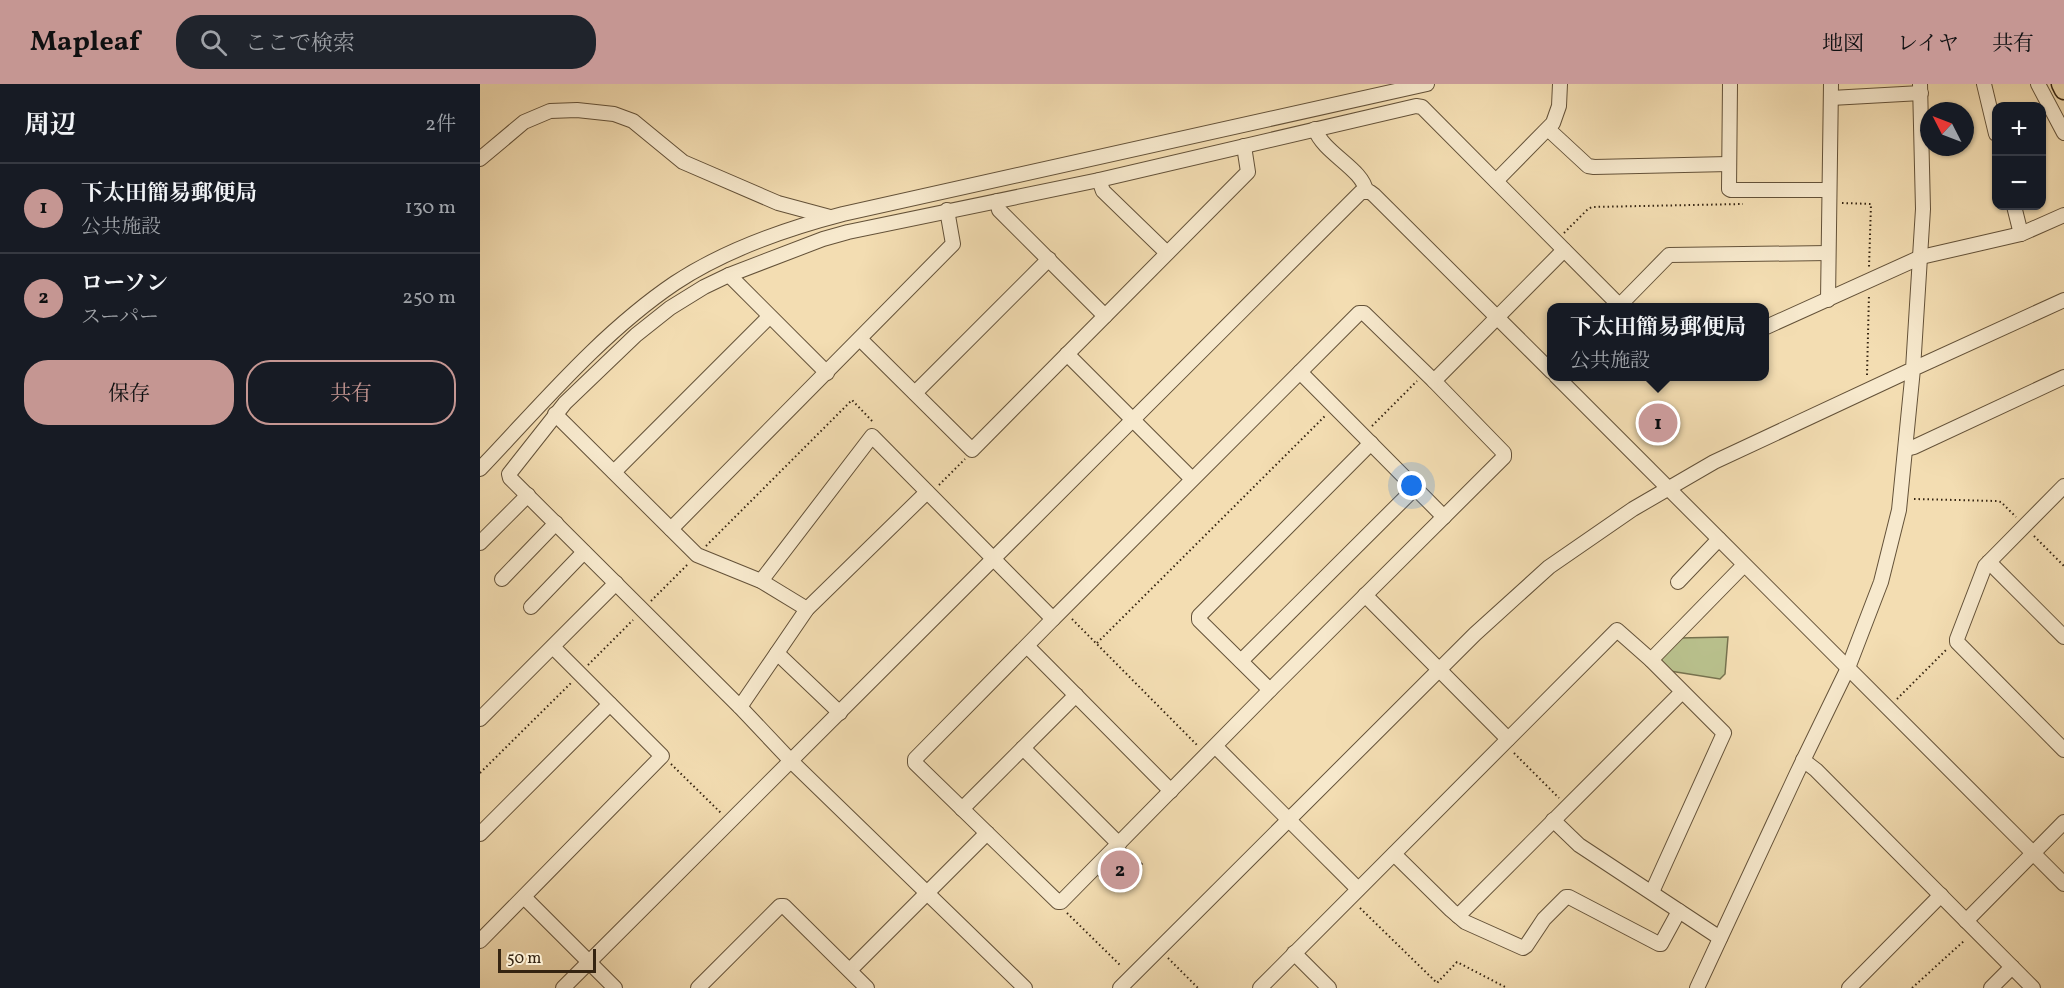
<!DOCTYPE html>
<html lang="ja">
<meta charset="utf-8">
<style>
:root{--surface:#171b24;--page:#20242c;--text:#f1f3f6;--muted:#9ea1a6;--line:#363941;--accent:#c59692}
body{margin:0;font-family:Vollkorn,"Noto Serif JP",serif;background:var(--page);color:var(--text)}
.controls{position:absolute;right:18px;top:18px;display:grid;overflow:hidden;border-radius:12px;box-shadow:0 2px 4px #0004}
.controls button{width:54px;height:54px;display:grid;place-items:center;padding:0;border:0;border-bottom:2px solid var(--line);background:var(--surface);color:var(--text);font:30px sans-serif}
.compass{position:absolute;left:1440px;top:18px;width:54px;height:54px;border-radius:50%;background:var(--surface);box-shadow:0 2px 4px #0004;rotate:312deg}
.scale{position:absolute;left:18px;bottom:15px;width:98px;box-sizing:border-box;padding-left:6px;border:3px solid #352411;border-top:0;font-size:16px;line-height:21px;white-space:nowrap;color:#352411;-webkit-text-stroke:4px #f7e9cd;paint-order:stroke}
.you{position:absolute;left:932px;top:402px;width:21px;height:21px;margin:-15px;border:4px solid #fff;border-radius:50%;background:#1a73e8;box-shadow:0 0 0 9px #1a73e833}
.badge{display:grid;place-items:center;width:39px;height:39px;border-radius:50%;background:var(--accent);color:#111;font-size:20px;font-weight:700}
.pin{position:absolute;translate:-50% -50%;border:3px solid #fff;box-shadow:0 2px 6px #0006}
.popup{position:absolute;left:1067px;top:219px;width:222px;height:78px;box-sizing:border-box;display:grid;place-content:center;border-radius:12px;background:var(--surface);filter:drop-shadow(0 2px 4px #0005);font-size:20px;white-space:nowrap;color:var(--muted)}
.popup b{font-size:22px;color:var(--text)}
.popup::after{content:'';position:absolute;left:50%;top:100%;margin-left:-12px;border:12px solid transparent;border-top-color:var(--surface)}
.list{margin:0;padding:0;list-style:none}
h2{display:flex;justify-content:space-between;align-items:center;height:78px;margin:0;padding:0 24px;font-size:26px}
h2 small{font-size:20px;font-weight:400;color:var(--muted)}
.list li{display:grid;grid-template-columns:39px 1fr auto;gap:18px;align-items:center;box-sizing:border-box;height:90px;padding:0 24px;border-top:2px solid var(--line)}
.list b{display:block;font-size:22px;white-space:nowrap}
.list p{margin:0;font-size:20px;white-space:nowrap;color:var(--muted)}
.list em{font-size:20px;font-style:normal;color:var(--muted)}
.actions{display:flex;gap:12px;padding:18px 24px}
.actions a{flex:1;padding:14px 0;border:2px solid var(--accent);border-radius:24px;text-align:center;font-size:21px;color:var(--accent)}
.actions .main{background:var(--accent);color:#111}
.icon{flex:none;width:33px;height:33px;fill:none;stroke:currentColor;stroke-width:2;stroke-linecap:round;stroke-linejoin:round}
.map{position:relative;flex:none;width:1584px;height:904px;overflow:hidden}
header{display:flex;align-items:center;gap:36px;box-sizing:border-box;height:84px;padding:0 30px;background:var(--accent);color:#111}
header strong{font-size:28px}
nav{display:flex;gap:33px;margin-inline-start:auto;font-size:21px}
.search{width:420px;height:54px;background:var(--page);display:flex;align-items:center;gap:15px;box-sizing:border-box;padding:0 21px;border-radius:24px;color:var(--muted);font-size:22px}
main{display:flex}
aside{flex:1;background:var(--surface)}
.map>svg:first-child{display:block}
.green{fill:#b9c18d;stroke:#77724f;stroke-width:1.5}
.building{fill:#d5896d;stroke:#352411;stroke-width:1.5}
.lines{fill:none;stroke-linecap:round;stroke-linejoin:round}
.minor-casing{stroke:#645239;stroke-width:16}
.major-casing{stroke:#352411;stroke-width:21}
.path{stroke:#352411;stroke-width:2;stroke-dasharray:1.5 3;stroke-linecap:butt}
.minor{stroke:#f7e9cd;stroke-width:14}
.major{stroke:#f3ddb2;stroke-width:18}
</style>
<header>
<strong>Mapleaf</strong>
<div class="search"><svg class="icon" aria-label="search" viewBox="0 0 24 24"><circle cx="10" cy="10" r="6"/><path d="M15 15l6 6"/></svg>ここで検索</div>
<nav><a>地図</a><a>レイヤ</a><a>共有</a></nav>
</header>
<main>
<aside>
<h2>周辺<small>2件</small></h2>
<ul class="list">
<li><span class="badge">1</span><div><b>下太田簡易郵便局</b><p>公共施設</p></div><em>130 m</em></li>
<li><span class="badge">2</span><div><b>ローソン</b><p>スーパー</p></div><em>250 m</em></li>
</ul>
<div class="actions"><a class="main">保存</a><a>共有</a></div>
</aside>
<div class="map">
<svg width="1584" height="904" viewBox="0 0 1584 904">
<rect width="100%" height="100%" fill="#f3ddb2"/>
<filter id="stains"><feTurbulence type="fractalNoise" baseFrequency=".00333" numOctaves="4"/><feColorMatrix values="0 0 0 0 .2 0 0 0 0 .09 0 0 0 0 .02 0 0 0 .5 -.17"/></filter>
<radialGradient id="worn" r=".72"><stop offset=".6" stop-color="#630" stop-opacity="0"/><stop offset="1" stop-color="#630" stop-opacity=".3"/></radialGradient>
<polygon class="green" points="1248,553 1245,590 1240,595 1190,587 1181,580 1181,574 1199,554"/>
<polygon class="building" points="646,765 662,780 641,800 640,799 633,806 619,792"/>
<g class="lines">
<g class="minor-casing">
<g id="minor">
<polyline points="1250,0 1249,105 1251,106 1348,106"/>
<polyline points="1504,0 1516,50"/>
<polyline points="1558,0 1584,49"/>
<polyline points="1351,14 1441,9"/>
<path d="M835,45C843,69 883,85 886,107"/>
<polyline points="1068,45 1108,82 1114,83 1249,80"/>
<polyline points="0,75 44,38 70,27 97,26 134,30 153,37 203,78 298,119 350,133"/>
<polyline points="619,96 623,107 687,169"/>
<polyline points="1016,97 1073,39 1079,22 1080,0"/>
<polyline points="517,117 519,126 625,232"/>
<polyline points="1534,122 1541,150"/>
<polyline points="249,191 347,289"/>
<polyline points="1348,216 1351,0"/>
<polyline points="1140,221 1189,171 1348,169"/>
<polyline points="1284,244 1441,173 1541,150 1584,131"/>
<polyline points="380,255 492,366 768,88 764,62"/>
<polyline points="587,270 712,395"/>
<polyline points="820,288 964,433"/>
<polyline points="1076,292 1584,800"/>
<polyline points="435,309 569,175"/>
<polyline points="75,330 217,471 281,497 327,525"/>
<polyline points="1426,365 1434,363 1584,293"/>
<path d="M0,385C61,321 121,249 195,199C245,166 305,145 363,130L947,0"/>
<polyline points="134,388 289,233"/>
<polyline points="1584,402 1505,482 1477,555 1477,558 1584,666"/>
<polyline points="191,445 473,160 467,126"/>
<polyline points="0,459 48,411"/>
<polyline points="1509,478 1584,553"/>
<polyline points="22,495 76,439"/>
<polyline points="281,497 392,352 573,535 435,675 435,679 578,818 581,818 790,606 1024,373 1024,369 954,297 1084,166"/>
<polyline points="1198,498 1239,455"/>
<polyline points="885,511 1028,655"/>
<polyline points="51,523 104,468"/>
<polyline points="573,535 879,229 884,229 954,297"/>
<polyline points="547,562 691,707"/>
<polyline points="297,569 360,629"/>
<polyline points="1171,576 1264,481"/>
<polyline points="761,577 935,404"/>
<polyline points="790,606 719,536 719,532 891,359"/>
<polyline points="260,623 327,525 447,408"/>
<polyline points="0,635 136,499"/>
<polyline points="736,663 878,805"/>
<polyline points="543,664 639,760"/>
<polyline points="1323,676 1336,686 1553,904"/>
<polyline points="482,725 596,611"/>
<polyline points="1073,736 1099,761 1240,854"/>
<polyline points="0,750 130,620"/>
<polyline points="914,770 971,826 985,838 1043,864 1046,862 1064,835 1086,813 1089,813 1179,860 1181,860 1199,827"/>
<polyline points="44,813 135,904"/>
<polyline points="978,832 1202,608"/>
<polyline points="1486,837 1584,738"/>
<polyline points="0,857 182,672 73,563"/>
<polyline points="814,869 849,904"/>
<polyline points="370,886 507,749"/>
<polyline points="83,904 881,108 890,108 894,111 1072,288"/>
<polyline points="218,904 300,822 304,822 387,904"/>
<polyline points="545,904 311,677 260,623 30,394 29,390 85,319 156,251 190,224 224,203 249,191 343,155 368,148 619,96 936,22 942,23 1142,224"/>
<polyline points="640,904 995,550 1069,483 1153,425 1234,378 1433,285 1443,125 1440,0"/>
<polyline points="780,904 1137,546 1171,576 1244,649 1172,808"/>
<polyline points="1217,904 1317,689 1368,584 1401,498 1419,426 1433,285 1584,216"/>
<polyline points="1369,904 1461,811"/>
<polyline points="1511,904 1532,883"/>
</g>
</g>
<g class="major-casing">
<polyline id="major" points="1581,0 1584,6"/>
</g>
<g class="path">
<polyline points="1362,119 1391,120 1389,183"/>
<polyline points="1084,149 1108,125 1112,123 1263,120"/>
<polyline points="1387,291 1389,210"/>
<polyline points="892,342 937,297"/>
<polyline points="459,401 485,375"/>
<polyline points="1434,415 1517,417 1521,418 1536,433"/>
<polyline points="1554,452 1584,482"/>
<polyline points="226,462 372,316 394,339"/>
<polyline points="171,517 208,480"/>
<polyline points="592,535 717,661"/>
<polyline points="617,559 845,332"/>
<polyline points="108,581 153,536"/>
<polyline points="1417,615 1466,566"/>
<polyline points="1034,669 1079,714"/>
<polyline points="191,680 241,729"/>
<polyline points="0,689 92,598"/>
<polyline points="880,824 957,899 977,878 1027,904"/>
<polyline points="587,829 640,881"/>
<polyline points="688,874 718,904"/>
<polyline points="1432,904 1485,856"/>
</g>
<use href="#minor" class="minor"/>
<use href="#major" class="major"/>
</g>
<rect width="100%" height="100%" filter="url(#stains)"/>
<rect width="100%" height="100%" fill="url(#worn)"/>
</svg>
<div class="controls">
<button>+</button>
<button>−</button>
</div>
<svg class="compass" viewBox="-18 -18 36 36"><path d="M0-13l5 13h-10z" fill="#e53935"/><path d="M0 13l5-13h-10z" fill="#9ea1a6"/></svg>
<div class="scale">50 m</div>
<div class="you"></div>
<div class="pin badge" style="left:1178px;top:339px">1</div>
<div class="popup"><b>下太田簡易郵便局</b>公共施設</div>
<div class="pin badge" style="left:640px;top:786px">2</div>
</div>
</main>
